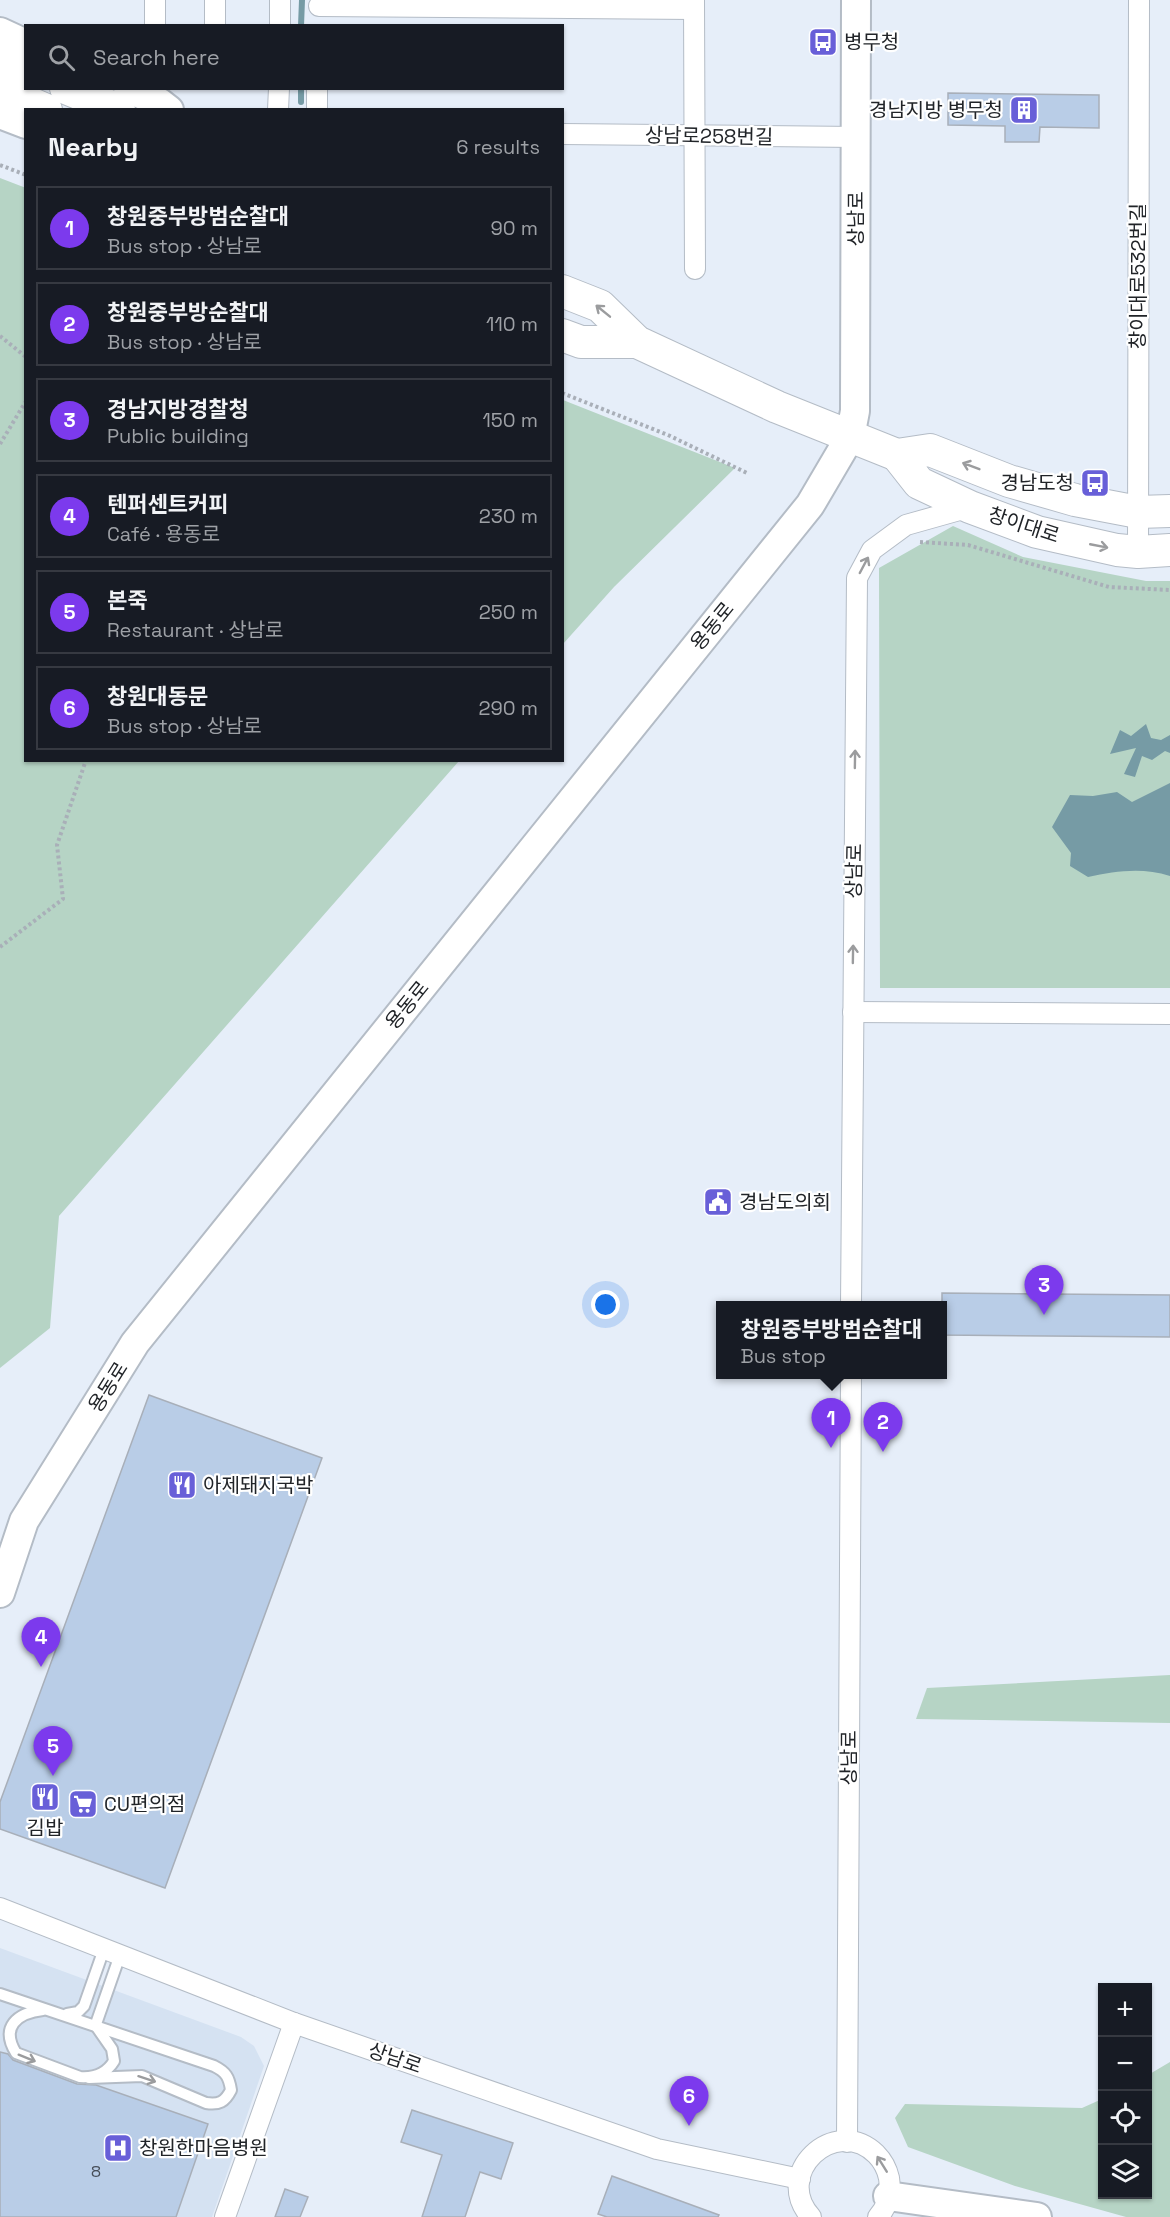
<!DOCTYPE html>
<meta charset="utf-8">
<style>
:root{--surface:#171b24;--page:#242831;--text:#f1f3f6;--muted:#9ea1a6;--line:#363941;--accent:#7c3aed}
body{margin:0;font-family:"Space Grotesk","Noto Sans KR",sans-serif;background:var(--page);color:var(--text)}
.controls{position:absolute;right:18px;bottom:18px;display:grid;overflow:hidden;border-radius:0px;box-shadow:0 2px 4px #0004}
.controls button{width:54px;height:54px;display:grid;place-items:center;padding:0;border:0;border-bottom:2px solid var(--line);background:var(--surface);color:var(--text);font:30px sans-serif}
.you{position:absolute;left:606px;top:1305px;width:21px;height:21px;margin:-15px;border:4px solid #fff;border-radius:50%;background:#1a73e8;box-shadow:0 0 0 9px #1a73e833}
.badge{display:grid;place-items:center;width:39px;height:39px;border-radius:50%;background:var(--accent);color:#fff;font-size:20px;font-weight:700}
.pin{position:absolute;translate:-50% -50px;filter:drop-shadow(0 2px 3px #0008)}
.pin::after{content:'';position:absolute;top:32px;width:21px;height:18px;background:inherit;clip-path:polygon(0 0,100% 0,50% 100%)}
.popup{position:absolute;left:716px;top:1301px;width:231px;height:78px;box-sizing:border-box;display:grid;place-content:center;border-radius:0px;background:var(--surface);filter:drop-shadow(0 2px 4px #0005);font-size:20px;white-space:nowrap;color:var(--muted)}
.popup b{font-size:22px;color:var(--text)}
.popup::after{content:'';position:absolute;left:50%;top:100%;margin-left:-12px;border:12px solid transparent;border-top-color:var(--surface)}
.list{margin:0;padding:0;list-style:none}
h2{display:flex;justify-content:space-between;align-items:center;height:78px;margin:0;padding:0 24px;font-size:26px}
h2 small{font-size:20px;font-weight:400;color:var(--muted)}
.list li{display:grid;grid-template-columns:39px 1fr auto;gap:18px;align-items:center;box-sizing:border-box;height:84px;margin:0 12px 12px;padding:0 12px;border:2px solid var(--line);border-radius:0px}
.list b{display:block;font-size:22px;white-space:nowrap}
.list p{margin:0;font-size:20px;white-space:nowrap;color:var(--muted)}
.list em{font-size:20px;font-style:normal;color:var(--muted)}
.icon{flex:none;width:33px;height:33px;fill:none;stroke:currentColor;stroke-width:2;stroke-linecap:round;stroke-linejoin:round}
.map{position:relative;flex:none;width:1170px;height:2217px;overflow:hidden}
.search{position:absolute;background:var(--surface);box-shadow:0 2px 4px #0004;left:24px;top:24px;width:540px;height:66px;display:flex;align-items:center;gap:15px;box-sizing:border-box;padding:0 21px;border-radius:0px;color:var(--muted);font-size:22px}
.panel{position:absolute;background:var(--surface);box-shadow:0 2px 4px #0004;left:24px;top:108px;width:540px;height:654px;border-radius:0px}
.map>svg:first-child{display:block}
.built{fill:#d5e2f2}
.green{fill:#b6d4c5}
.water{fill:#769ba5}
.lines{fill:none;stroke-linecap:round;stroke-linejoin:round}
.stream{stroke:#769ba5;stroke-width:6}
.building{fill:#b9cde7;stroke:#a8afb9;stroke-width:1.5}
.lane-casing{stroke:#b4bcc6;stroke-width:14}
.street-casing{stroke:#b4bcc6;stroke-width:22}
.secondary-casing{stroke:#b4bcc6;stroke-width:32}
.primary-casing{stroke:#b4bcc6;stroke-width:34}
.path{stroke:#a9afb8;stroke-width:4;stroke-dasharray:3 3;stroke-linecap:butt}
.lane{stroke:#fff;stroke-width:10}
.street{stroke:#fff;stroke-width:20}
.secondary{stroke:#fff;stroke-width:28}
.primary{stroke:#fff;stroke-width:32}
.oneway{stroke:#9b9c9e}
.labels{text-anchor:middle;dominant-baseline:central;stroke-width:4.5;stroke-linejoin:round;paint-order:stroke}
.number-label{font-size:16px;fill:#474e58}
.poi-label{font-size:20px;fill:#212428;stroke:#fff;text-anchor:start}
.street-label{font-size:20px;fill:#212428;stroke:#fff}
</style>
<div class="map">
<svg width="1170" height="2217" viewBox="0 0 1170 2217">
<rect width="100%" height="100%" fill="#e6eef9"/>
<polygon class="built" points="0,1948 241,2037 254,2046 264,2066 212,2217 0,2217"/>
<g class="green">
<polygon points="0,178 26,188 26,760 459,761 59,1216 50,1328 0,1368"/>
<polygon points="563,400 735,468 614,587 563,644"/>
<polygon points="953,526 1023,557 1146,581 1170,581 1170,988 880,988 879,568"/>
<polygon points="1170,1675 1170,1723 916,1719 927,1688"/>
<polygon points="1170,2062 1170,2217 1126,2217 1015,2186 908,2147 895,2118 905,2104 1082,2108 1102,2099 1102,2194 1148,2194 1148,2075"/>
</g>
<g class="water">
<polygon points="1146,724 1151,738 1161,740 1170,735 1170,753 1165,751 1152,760 1142,756 1135,777 1124,774 1136,748 1110,754 1120,730 1131,736"/>
<path d="M1170,783V876C1142,867 1116,871 1088,877L1070,866L1071,853L1052,827L1070,795L1093,796L1117,792L1132,802Z"/>
</g>
<g class="lines">
<g class="stream">
<polyline points="301,26 302,0"/>
<polyline points="301,102 301,88"/>
</g>
</g>
<g class="building">
<polygon points="948,93 1099,95 1099,128 1040,127 1039,142 1005,142 1005,126 948,125"/>
<polygon points="942,1293 1170,1295 1170,1337 942,1335"/>
<polygon points="149,1395 322,1458 165,1888 0,1829 0,1802"/>
<polygon points="0,2052 8,2054 13,2060 77,2084 96,2085 208,2124 176,2217 0,2217"/>
<polygon points="412,2110 513,2143 501,2179 480,2172 465,2217 422,2217 442,2155 401,2142"/>
<polygon points="612,2176 719,2215 718,2217 607,2217 598,2214"/>
<polygon points="285,2189 308,2197 300,2217 275,2217"/>
</g>
<g class="lines">
<g class="lane-casing">
<g id="lane">
<path d="M0,1994L214,2066C226,2072 229,2077 231,2090C225,2102 219,2105 206,2103L142,2076L89,2078"/>
<path d="M43,2010C17,2013 0,2027 16,2053L80,2077C94,2078 107,2073 114,2061L112,2049L96,2026L97,2021L120,1955"/>
<polyline points="67,2014 78,2012 84,2006 104,1949"/>
</g>
</g>
<g class="street-casing">
<g id="street">
<polyline points="694,0 695,269"/>
<polyline points="319,6 694,9"/>
<polyline points="155,26 155,0"/>
<polyline points="215,26 215,0"/>
<polyline points="280,26 280,0"/>
<polyline points="278,110 279,88"/>
<polyline points="317,110 317,88"/>
<polyline points="562,134 856,137"/>
<polyline points="1138,552 1139,0"/>
<polyline points="853,1012 1170,1014"/>
<polyline points="851,1306 857,578 872,550 906,525 970,507"/>
<polyline points="0,1908 294,2023 657,2149 800,2179"/>
<polyline points="847,2142 851,1374"/>
<polyline points="225,2217 294,2023"/>
<path d="M811,2217C772,2174 834,2114 876,2154C882,2160 887,2169 889,2178C891,2192 888,2206 878,2217"/>
</g>
</g>
<g class="secondary-casing">
<g id="secondary">
<polyline points="0,32 26,44"/>
<polyline points="128,88 160,103 169,110"/>
<polyline points="0,114 26,124"/>
<polyline points="0,1593 24,1521 135,1343 810,505 850,437 855,411 856,0"/>
<polyline points="888,2196 1037,2217"/>
</g>
</g>
<g class="primary-casing">
<g id="primary">
<polyline points="0,62 26,72"/>
<polyline points="66,88 119,110"/>
<polyline points="0,90 46,110"/>
<polyline points="562,291 600,306 637,342 777,407 897,455 930,450 1009,481 1075,500 1138,512 1170,511"/>
<polyline points="562,335 581,342 637,342"/>
<polyline points="897,455 919,483 970,507 1037,532 1117,550 1138,552 1170,550"/>
</g>
</g>
<g class="path">
<polyline points="0,165 26,175"/>
<polyline points="0,336 26,357"/>
<polyline points="562,393 668,435 747,473"/>
<polyline points="0,444 26,401"/>
<polyline points="920,542 968,545 1109,587 1170,590"/>
<polyline points="0,947 63,899 57,845 86,760"/>
</g>
<use href="#lane" class="lane"/>
<use href="#street" class="street"/>
<use href="#secondary" class="secondary"/>
<use href="#primary" class="primary"/>
</g>
<defs><path id="oneway-shaft" d="M-6 0H5M1.5-3L5.5 0L1.5 3" fill="none" stroke-width="1.6" stroke-linecap="round" stroke-linejoin="round" transform="scale(1.5)"/></defs>
<g class="oneway">
<use href="#oneway-shaft" transform="translate(603 311) rotate(-141)"/>
<use href="#oneway-shaft" transform="translate(971 466) rotate(-159)"/>
<use href="#oneway-shaft" transform="translate(1099 546) rotate(11)"/>
<use href="#oneway-shaft" transform="translate(864 565) rotate(-62)"/>
<use href="#oneway-shaft" transform="translate(855 759) rotate(-89)"/>
<use href="#oneway-shaft" transform="translate(853 954) rotate(-89)"/>
<use href="#oneway-shaft" transform="translate(27 2058) rotate(22)"/>
<use href="#oneway-shaft" transform="translate(147 2079) rotate(18)"/>
<use href="#oneway-shaft" transform="translate(882 2164) rotate(-122)"/>
</g>
<defs>
<g id="bus-square" transform="scale(1.5)"><rect x="-9" y="-9" width="18" height="18" rx="4" fill="#685fd8" stroke="#fff"/><path d="M-5-6H5V4H4V6H2V4H-2V6H-4V4H-5ZM-3.5-4V0h7V-4ZM-3.5 1.2v1.5H-2V1.2ZM2 1.2v1.5H3.5V1.2Z" fill="#fff"/></g>
<g id="building-square" transform="scale(1.5)"><rect x="-9" y="-9" width="18" height="18" rx="4" fill="#685fd8" stroke="#fff"/><path d="M-4-6H4V6H1V3H-1V6H-4ZM-2.5-4.3h1.7v1.8h-1.7ZM.8-4.3h1.7v1.8H.8ZM-2.5-1h1.7V.8h-1.7ZM.8-1h1.7V.8H.8Z" fill="#fff"/></g>
<g id="civic-square" transform="scale(1.5)"><rect x="-9" y="-9" width="18" height="18" rx="4" fill="#685fd8" stroke="#fff"/><path d="M-.6-6.5H3V-4.5H.6V-3L4-1V1h2V6H-6V1h2V-1L-.6-3ZM-1.2 2.5V6h2.4V2.5Z" fill="#fff"/></g>
<g id="restaurant-square" transform="scale(1.5)"><rect x="-9" y="-9" width="18" height="18" rx="4" fill="#685fd8" stroke="#fff"/><path d="M-5-6h1v4h1v-4h1v4h1v-4h1v5L-1.5 .5V6h-2V.5L-5-1ZM5-6V6H3V1.5H1.5Q1.5-4 5-6Z" fill="#fff"/></g>
<g id="supermarket-square" transform="scale(1.5)"><rect x="-9" y="-9" width="18" height="18" rx="4" fill="#685fd8" stroke="#fff"/><path d="M-6-5.5h2.5l.6 2H6L4.5 2H-2.5L-4.4-4H-6ZM-1.5 3.2a1.3 1.3 0 1 0 .1 0ZM3 3.2a1.3 1.3 0 1 0 .1 0Z" fill="#fff"/></g>
<g id="hospital-square" transform="scale(1.5)"><rect x="-9" y="-9" width="18" height="18" rx="4" fill="#685fd8" stroke="#fff"/><path d="M-5-5h3v3.5h4V-5h3V5h-3V1.5h-4V5h-3Z" fill="#fff"/></g>
</defs>
<g fill-rule="evenodd">
<use href="#bus-square" x="823" y="42"/>
<use href="#building-square" x="1024" y="110"/>
<use href="#bus-square" x="1095" y="483"/>
<use href="#civic-square" x="718" y="1202"/>
<use href="#restaurant-square" x="182" y="1485"/>
<use href="#restaurant-square" x="45" y="1797"/>
<use href="#supermarket-square" x="83" y="1804"/>
<use href="#hospital-square" x="118" y="2148"/>
</g>
<g class="labels">
<g class="number-label">
<text x="96" y="2171">8</text>
</g>
<g class="poi-label">
<text x="844" y="42">병무청</text>
<text x="1003" y="110" text-anchor="end">경남지방 병무청</text>
<text x="1074" y="483" text-anchor="end">경남도청</text>
<text x="739" y="1202">경남도의회</text>
<text x="203" y="1485">아제돼지국박</text>
<text x="104" y="1804">CU편의점</text>
<text x="45" y="1828" text-anchor="middle">김밥</text>
<text x="139" y="2148">창원한마음병원</text>
</g>
<g class="street-label">
<text transform="translate(709 136) rotate(1)">상남로258번길</text>
<text transform="translate(856 219) rotate(-90)">상남로</text>
<text transform="translate(1138 276) rotate(-90)">창이대로532번길</text>
<text transform="translate(1024 525) rotate(18)">창이대로</text>
<text transform="translate(712 626) rotate(-51)">용동로</text>
<text transform="translate(854 871) rotate(-89)">상남로</text>
<text transform="translate(407 1005) rotate(-51)">용동로</text>
<text transform="translate(108 1387) rotate(-58)">용동로</text>
<text transform="translate(849 1758) rotate(-90)">상남로</text>
<text transform="translate(395 2058) rotate(19)">상남로</text>
</g>
</g>
</svg>
<div class="controls">
<button>+</button>
<button>−</button>
<button><svg class="icon" aria-label="locate" viewBox="0 0 24 24"><circle cx="12" cy="12" r="6"/><path d="M12 2v4M12 18v4M2 12h4M18 12h4"/></svg></button>
<button><svg class="icon" aria-label="layers" viewBox="0 0 24 24"><path d="M12 4l9 5-9 5-9-5zM3 14l9 5 9-5"/></svg></button>
</div>
<div class="you"></div>
<div class="pin badge" style="left:831px;top:1448px">1</div>
<div class="popup"><b>창원중부방범순찰대</b>Bus stop</div>
<div class="pin badge" style="left:883px;top:1452px">2</div>
<div class="pin badge" style="left:1044px;top:1315px">3</div>
<div class="pin badge" style="left:41px;top:1667px">4</div>
<div class="pin badge" style="left:53px;top:1776px">5</div>
<div class="pin badge" style="left:689px;top:2126px">6</div>
<div class="search"><svg class="icon" aria-label="search" viewBox="0 0 24 24"><circle cx="10" cy="10" r="6"/><path d="M15 15l6 6"/></svg>Search here</div>
<section class="panel">
<h2>Nearby<small>6 results</small></h2>
<ul class="list">
<li><span class="badge">1</span><div><b>창원중부방범순찰대</b><p>Bus stop · 상남로</p></div><em>90 m</em></li>
<li><span class="badge">2</span><div><b>창원중부방순찰대</b><p>Bus stop · 상남로</p></div><em>110 m</em></li>
<li><span class="badge">3</span><div><b>경남지방경찰청</b><p>Public building</p></div><em>150 m</em></li>
<li><span class="badge">4</span><div><b>텐퍼센트커피</b><p>Café · 용동로</p></div><em>230 m</em></li>
<li><span class="badge">5</span><div><b>본죽</b><p>Restaurant · 상남로</p></div><em>250 m</em></li>
<li><span class="badge">6</span><div><b>창원대동문</b><p>Bus stop · 상남로</p></div><em>290 m</em></li>
</ul>
</section>
</div>
